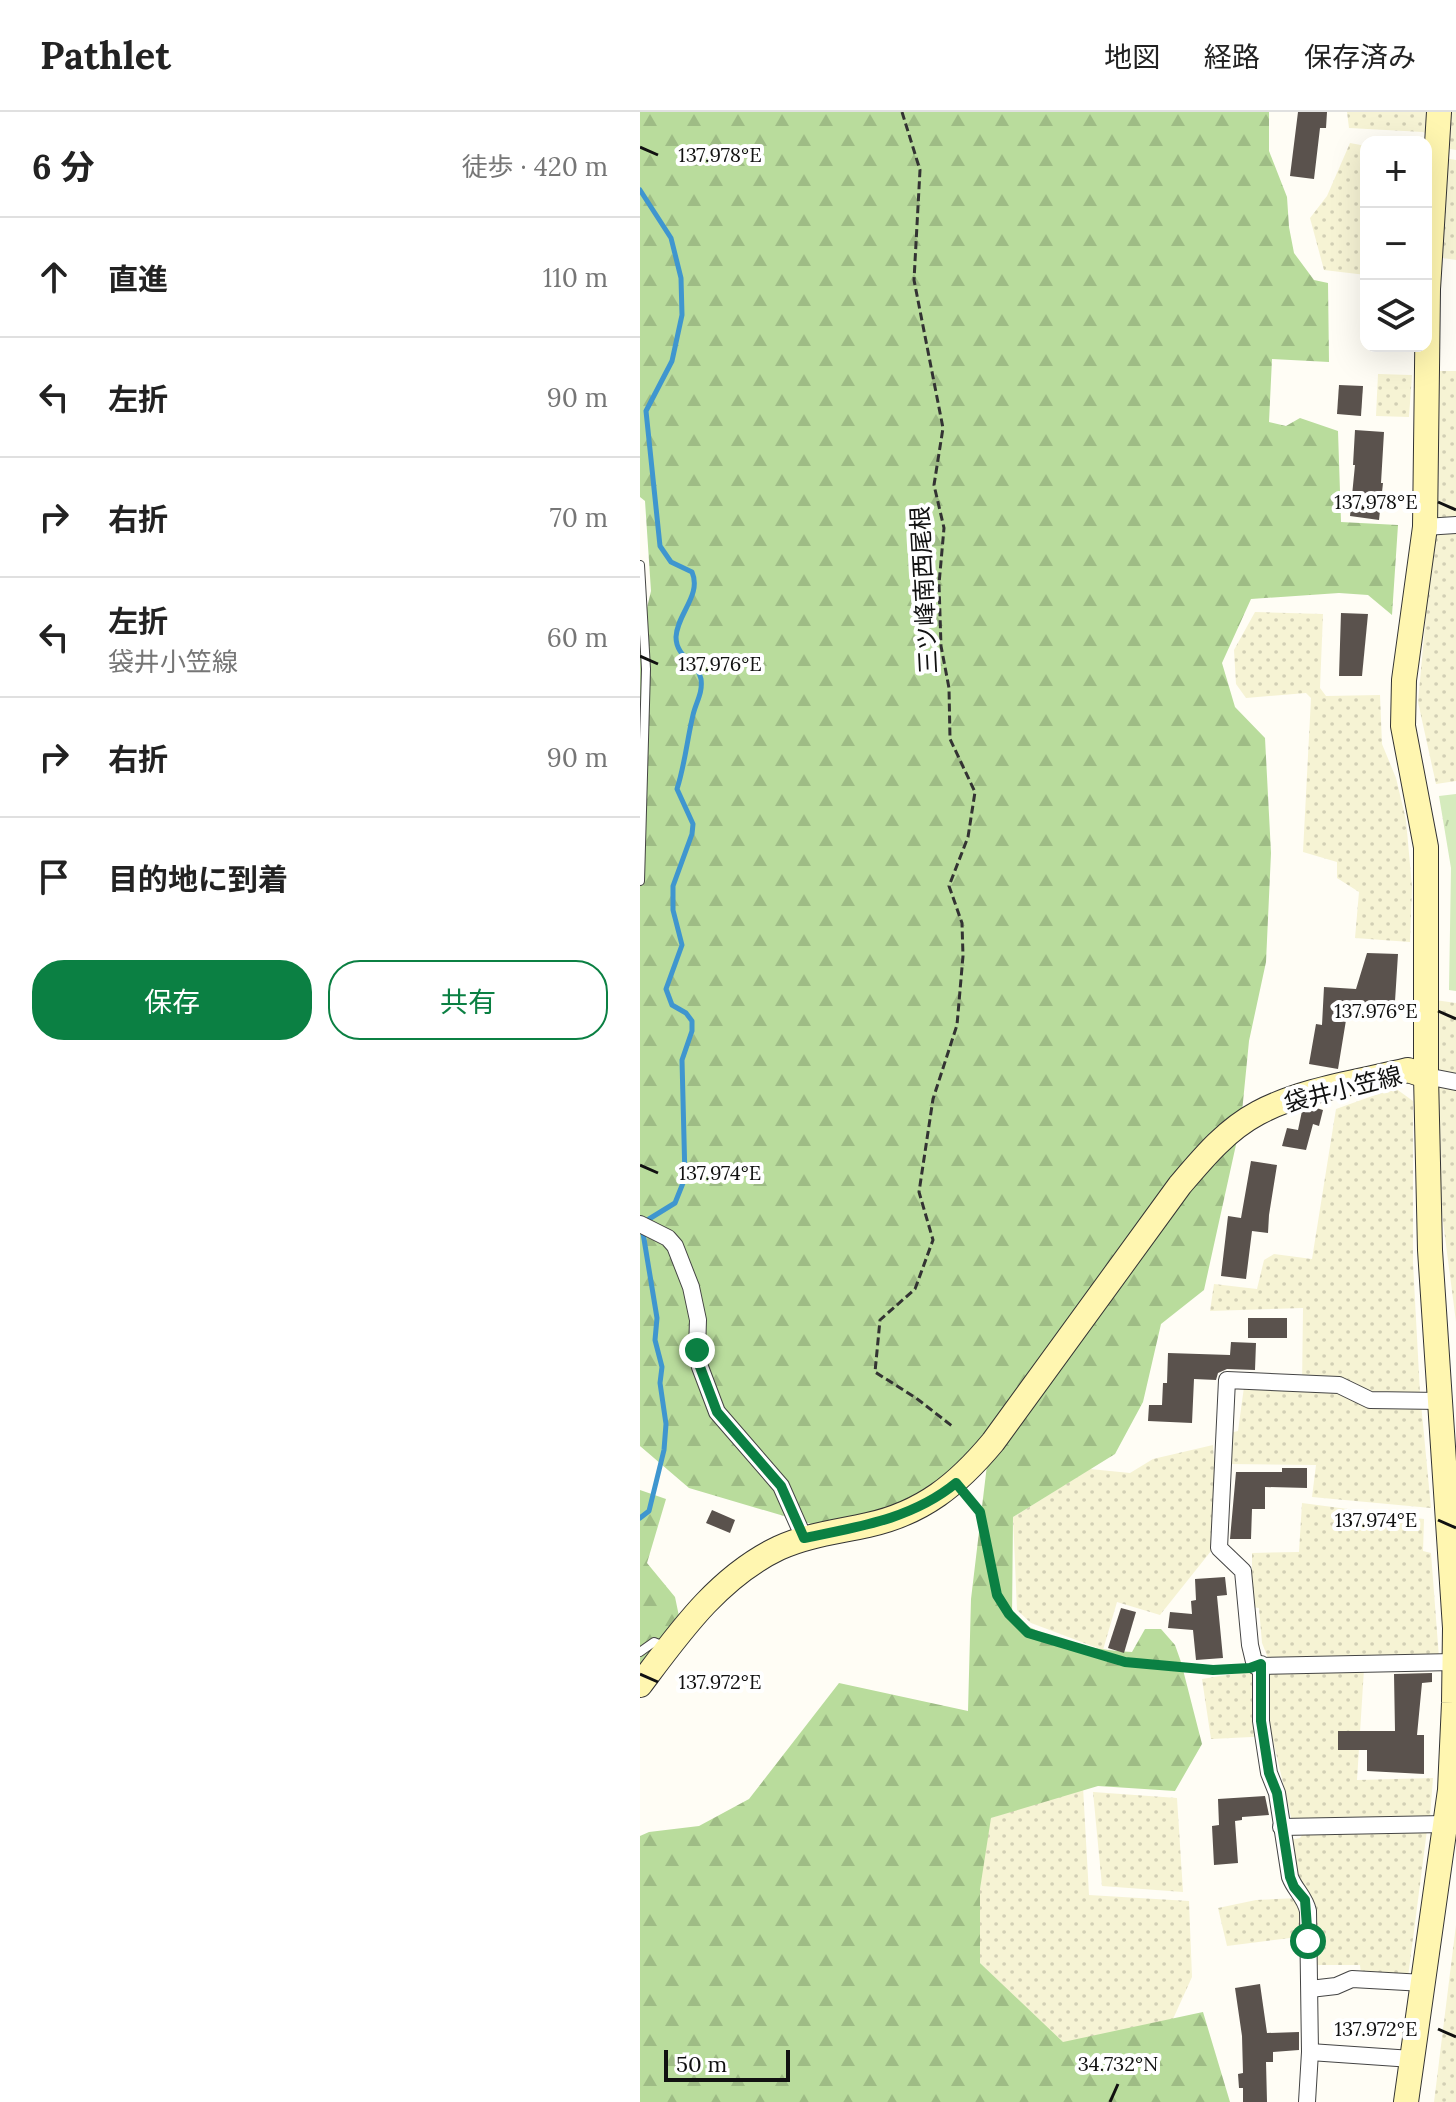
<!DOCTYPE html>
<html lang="ja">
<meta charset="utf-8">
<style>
:root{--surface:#fff;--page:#f6f6f6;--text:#222;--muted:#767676;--line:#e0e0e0;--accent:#0b8043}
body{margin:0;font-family:Lora,"Noto Sans JP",serif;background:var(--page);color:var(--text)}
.controls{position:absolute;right:24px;top:24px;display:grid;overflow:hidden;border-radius:16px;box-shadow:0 8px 32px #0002}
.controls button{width:72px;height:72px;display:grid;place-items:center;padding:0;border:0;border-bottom:2px solid var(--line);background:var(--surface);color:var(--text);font:40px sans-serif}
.scale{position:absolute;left:24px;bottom:20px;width:126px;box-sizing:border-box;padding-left:8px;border:4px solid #111;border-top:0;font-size:22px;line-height:28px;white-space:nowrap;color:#111;-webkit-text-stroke:6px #fff;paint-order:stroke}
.stop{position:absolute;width:24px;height:24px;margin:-18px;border:6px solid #0b8043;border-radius:50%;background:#fff}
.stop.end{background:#0b8043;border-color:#fff;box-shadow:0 2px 8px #0008}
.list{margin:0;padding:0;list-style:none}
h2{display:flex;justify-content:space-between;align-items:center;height:104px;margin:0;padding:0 32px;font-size:34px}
h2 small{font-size:26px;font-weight:400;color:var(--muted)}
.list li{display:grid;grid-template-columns:52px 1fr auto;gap:24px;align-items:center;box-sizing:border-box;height:120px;padding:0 32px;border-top:2px solid var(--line)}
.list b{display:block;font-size:30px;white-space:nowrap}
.list p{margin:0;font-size:26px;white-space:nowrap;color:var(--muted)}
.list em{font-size:26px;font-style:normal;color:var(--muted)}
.actions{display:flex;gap:16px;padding:24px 32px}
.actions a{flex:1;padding:18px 0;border:2px solid var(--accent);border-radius:32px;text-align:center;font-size:28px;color:var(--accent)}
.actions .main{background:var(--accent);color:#fff}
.icon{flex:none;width:44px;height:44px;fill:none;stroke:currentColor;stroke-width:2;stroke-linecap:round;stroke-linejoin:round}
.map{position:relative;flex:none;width:816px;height:1990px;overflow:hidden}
header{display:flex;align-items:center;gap:48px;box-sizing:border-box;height:112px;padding:0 40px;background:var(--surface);border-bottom:2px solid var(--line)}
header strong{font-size:38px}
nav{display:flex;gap:44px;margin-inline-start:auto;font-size:28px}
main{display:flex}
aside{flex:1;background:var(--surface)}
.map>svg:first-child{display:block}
.farmland{fill:url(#farmland-dots)}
.grass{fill:url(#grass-tufts)}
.forest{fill:url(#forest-firs)}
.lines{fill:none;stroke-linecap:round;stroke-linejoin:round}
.stream{stroke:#3f96cf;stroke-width:5}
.building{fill:#5a524d}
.lane-casing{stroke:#444;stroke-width:10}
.street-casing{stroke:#444;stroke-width:18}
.secondary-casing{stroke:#333;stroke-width:26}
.path{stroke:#333;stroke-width:3;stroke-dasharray:8 4;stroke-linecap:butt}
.lane{stroke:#fff;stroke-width:8}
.street{stroke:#fff;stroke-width:16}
.secondary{stroke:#fff6b0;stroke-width:24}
.route{stroke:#0b8043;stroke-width:10}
.ticks{fill:none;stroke:#111;stroke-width:3}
.labels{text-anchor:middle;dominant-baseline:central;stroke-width:8;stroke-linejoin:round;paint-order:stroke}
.street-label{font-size:24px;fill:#111;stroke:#fff}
.ticks-label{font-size:20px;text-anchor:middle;fill:#111;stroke:#fff;stroke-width:8;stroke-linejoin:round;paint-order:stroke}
</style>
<header>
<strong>Pathlet</strong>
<nav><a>地図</a><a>経路</a><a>保存済み</a></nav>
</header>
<main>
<aside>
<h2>6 分<small>徒歩 · 420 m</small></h2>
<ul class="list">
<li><svg class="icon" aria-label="ahead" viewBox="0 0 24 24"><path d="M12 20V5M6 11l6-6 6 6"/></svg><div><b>直進</b></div><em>110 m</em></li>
<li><svg class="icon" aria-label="left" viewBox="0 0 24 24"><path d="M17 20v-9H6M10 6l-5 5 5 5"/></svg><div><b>左折</b></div><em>90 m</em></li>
<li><svg class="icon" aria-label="right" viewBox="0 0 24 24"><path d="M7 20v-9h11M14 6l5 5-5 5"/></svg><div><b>右折</b></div><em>70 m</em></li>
<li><svg class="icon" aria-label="left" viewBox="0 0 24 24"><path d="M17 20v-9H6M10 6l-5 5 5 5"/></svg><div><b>左折</b><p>袋井小笠線</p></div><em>60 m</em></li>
<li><svg class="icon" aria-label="right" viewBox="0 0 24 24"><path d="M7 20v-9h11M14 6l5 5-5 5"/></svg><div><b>右折</b></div><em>90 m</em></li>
<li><svg class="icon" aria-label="arrive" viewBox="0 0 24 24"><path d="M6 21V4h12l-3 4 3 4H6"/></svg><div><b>目的地に到着</b></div></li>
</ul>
<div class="actions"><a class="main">保存</a><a>共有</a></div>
</aside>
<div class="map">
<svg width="816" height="1990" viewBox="0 0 816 1990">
<defs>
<pattern id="farmland-dots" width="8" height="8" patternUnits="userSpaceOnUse" patternTransform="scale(2)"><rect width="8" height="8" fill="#f6f3d4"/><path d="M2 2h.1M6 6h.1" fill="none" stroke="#d2cfb5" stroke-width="1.8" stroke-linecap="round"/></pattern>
<pattern id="grass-tufts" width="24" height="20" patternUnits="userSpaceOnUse" patternTransform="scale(2)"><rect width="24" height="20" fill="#d5ebbd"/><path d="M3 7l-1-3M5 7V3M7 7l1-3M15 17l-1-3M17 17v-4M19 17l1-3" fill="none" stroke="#b6c8a1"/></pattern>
<pattern id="forest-firs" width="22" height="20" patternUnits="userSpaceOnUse" patternTransform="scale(2)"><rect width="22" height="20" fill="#b9dc9c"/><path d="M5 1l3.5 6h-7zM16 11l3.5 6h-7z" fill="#9ebc85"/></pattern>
</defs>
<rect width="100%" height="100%" fill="#fffdf5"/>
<g class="farmland">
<polygon points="707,0 816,0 816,38 810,37 783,20 709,16"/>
<polygon points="710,31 726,34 726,163 684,158 670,106 687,84"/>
<polygon points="786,43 816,48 816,148 803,146 786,157"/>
<polygon points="796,259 816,259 816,669 796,672 778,590 795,403"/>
<polygon points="738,262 772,263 769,305 736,304"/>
<polygon points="615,500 683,502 680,576 686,584 740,583 742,632 756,666 766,708 772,775 770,830 715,826 719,780 697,766 697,750 663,740 671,586 666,581 606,586 596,572 594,538"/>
<polygon points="774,885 816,891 816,1210"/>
<polygon points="755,976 773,989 773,1151 780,1281 791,1396 672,1385 676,1353 587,1352 589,1321 598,1319 604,1275 662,1276 663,1196 570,1199 574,1172 617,1177 624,1148 634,1142 672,1147 696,997"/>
<polygon points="573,1333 579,1429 520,1503 477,1490 463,1538 391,1511 377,1498 373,1405 450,1357 490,1361 513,1347"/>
<polygon points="662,1391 784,1407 783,1439 791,1441 799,1546 628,1546 622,1531 619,1496 612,1495 612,1441 659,1440"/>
<polygon points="724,1557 717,1668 793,1666 790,1705 652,1709 632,1624 571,1627 562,1567 617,1558"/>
<polygon points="443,1675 449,1783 549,1789 552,1865 533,1907 422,1932 340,1851 338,1798 344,1734 351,1706"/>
<polygon points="453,1680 537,1686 543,1780 462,1774"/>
<polygon points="787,1718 768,1865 721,1862 720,1853 674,1853 674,1823 587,1834 578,1796 616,1788 659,1786 650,1728 660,1726 664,1720"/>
<polygon points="816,1813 816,1990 794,1990"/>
</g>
<polygon class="grass" points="816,682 816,879 809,878 811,756 799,684"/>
<g class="forest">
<path d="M0,0H629V39L647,85L649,115L654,141L674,168L688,171L689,250L632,247L629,310L646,314L660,306L698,319L701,410L758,413L752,503L728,483L699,481L611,487L582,551L595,595L625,626L631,741L626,850L609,929L601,1010L564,1178L521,1212L503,1290L475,1342L373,1405L372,1507C416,1528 443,1537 492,1540L505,1517H521L535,1533L541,1550L562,1632L535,1679L458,1674L351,1706L340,1777V1851L423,1930L563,1900L590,1990H0V1724L9,1720L59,1714L109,1687L199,1571L328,1599L331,1487L347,1353L329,1343L282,1381L227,1406L171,1412L49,1376L0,1334V525L11,479L5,389L0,385Z"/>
<polygon points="0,1378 26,1387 7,1451 35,1485 40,1509 0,1563"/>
</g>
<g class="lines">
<path class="stream" d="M0,78L31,126L41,166L42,203L32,249L6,299L20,434L31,450L52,460C62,483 37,502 36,525C36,546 58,550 61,567C63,581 56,590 53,603C47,628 45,652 37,677L53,712L52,722L33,774V798L42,833L26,877L32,893L46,901L52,909V919L42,948L45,1066L35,1091L9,1107L3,1121L17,1206L15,1228L22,1255L20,1271L26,1312L24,1338L9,1399L0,1406"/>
</g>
<g class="building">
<polygon points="658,0 687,0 686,16 680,16 674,67 650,64"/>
<polygon points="699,273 723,274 721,304 697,302"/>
<polygon points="715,318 744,320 741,371 743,371 739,408 710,404 715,353 713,353"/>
<polygon points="701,501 728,502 722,564 699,564"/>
<polygon points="727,841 758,842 754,905 707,902 698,957 669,952 676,912 682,913 684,875 716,877"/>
<polygon points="673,995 683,998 679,1014 673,1012 666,1038 642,1034 647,1016 658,1018 662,999"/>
<polygon points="611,1049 637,1053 629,1103 628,1121 612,1119 606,1167 581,1164 588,1104 601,1106"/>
<rect x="608" y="1206" width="39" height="20"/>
<polygon points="591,1230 616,1231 615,1258 587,1257 578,1261 576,1268 554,1267 552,1311 508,1309 509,1293 522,1293 523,1271 527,1271 528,1241 590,1243"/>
<polygon points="642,1356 667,1356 667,1376 625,1375 625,1397 612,1397 611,1427 590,1427 596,1360 642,1360"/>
<polygon points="72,1398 95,1408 90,1421 66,1411"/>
<polygon points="585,1465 587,1483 577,1484 583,1546 556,1548 553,1518 528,1516 530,1500 552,1502 551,1489 556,1488 555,1467"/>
<polygon points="481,1496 496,1500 484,1541 468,1536"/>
<polygon points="792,1561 792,1570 782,1571 777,1623 784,1623 784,1662 727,1659 727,1638 698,1638 698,1619 755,1619 754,1562"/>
<polygon points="625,1684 629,1703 602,1705 602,1708 595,1709 598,1751 574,1753 572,1714 579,1713 578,1687"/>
<polygon points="620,1872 627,1921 659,1920 659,1938 633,1940 633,1950 626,1950 627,1990 603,1990 603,1976 599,1976 598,1962 603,1961 602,1924 595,1876"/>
</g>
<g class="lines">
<g class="lane-casing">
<g id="lane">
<polyline points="0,453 6,557 0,769"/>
<polyline points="0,1540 14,1530 24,1534"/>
</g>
</g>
<g class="street-casing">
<g id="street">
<polyline points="785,415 816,413"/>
<polyline points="786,964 816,970"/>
<polyline points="0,1112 28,1126 35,1134 51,1175 58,1208 57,1238 60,1255 77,1300 141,1374 164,1426"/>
<polyline points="800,1289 730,1288 699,1273 587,1268 579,1436 603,1459 610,1533 615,1554 814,1550"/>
<path d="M621,1552V1609L629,1661L637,1681L650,1765C655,1778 665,1785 668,1799L670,1940L667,1990"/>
<polyline points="641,1715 805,1712"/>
<polyline points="670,1877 696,1874 712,1867 784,1871"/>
<polyline points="670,1940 772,1947"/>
</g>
</g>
<g class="secondary-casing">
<g id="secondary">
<path d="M0,1573C39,1521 78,1465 139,1436C167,1423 197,1420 228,1413C283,1401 318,1372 353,1330L540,1073C563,1046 586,1018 618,1001C663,977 719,970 768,958L786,964V735L763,614L764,568L785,415L788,177L799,0"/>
<polyline points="766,1990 810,1678 814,1591 815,1516 790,1138 786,964"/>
</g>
</g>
<g class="path">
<polyline points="262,0 280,58 274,168 303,316 294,373 304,416 299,472 301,534 309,576 310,627 335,680 328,725 309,774 322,811 323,844 317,913 293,987 279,1080 293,1128 275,1177 240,1208 235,1260 276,1286 312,1314"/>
<polyline points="328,1386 340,1400 357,1483 369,1502 388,1521 485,1550 522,1554 599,1557"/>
</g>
<use href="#lane" class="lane"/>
<use href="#street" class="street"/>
<use href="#secondary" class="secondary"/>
</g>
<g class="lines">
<path class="route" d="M57,1238L60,1255L77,1300L141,1374L164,1426C218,1415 272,1407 316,1371L340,1400L357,1483L369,1502L388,1521L485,1550L573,1558L610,1556L621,1552V1609L629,1661L637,1681L650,1765L654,1775L665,1788L668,1829"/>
</g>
<path class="ticks" d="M0,35L18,43M798,390L816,398M0,544L18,552M798,899L816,907M0,1053L18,1061M798,1408L816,1416M0,1562L18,1570M798,1917L816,1925M470,1990L478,1972"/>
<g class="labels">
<g class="street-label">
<text transform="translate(284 478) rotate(-93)">三ツ峰南西尾根</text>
<text transform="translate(703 977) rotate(-14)">袋井小笠線</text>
</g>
</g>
<g class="ticks-label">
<text x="80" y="50">137.978°E</text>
<text x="736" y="397">137.978°E</text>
<text x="80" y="559">137.976°E</text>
<text x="736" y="906">137.976°E</text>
<text x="80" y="1068">137.974°E</text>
<text x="736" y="1415">137.974°E</text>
<text x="80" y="1577">137.972°E</text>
<text x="736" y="1924">137.972°E</text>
<text x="478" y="1959">34.732°N</text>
</g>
</svg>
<div class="controls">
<button>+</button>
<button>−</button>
<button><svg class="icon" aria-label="layers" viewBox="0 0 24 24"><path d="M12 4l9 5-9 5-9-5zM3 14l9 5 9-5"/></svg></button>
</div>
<div class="scale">50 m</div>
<div class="stop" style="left:668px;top:1829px"></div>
<div class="stop end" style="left:57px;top:1238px"></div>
</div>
</main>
